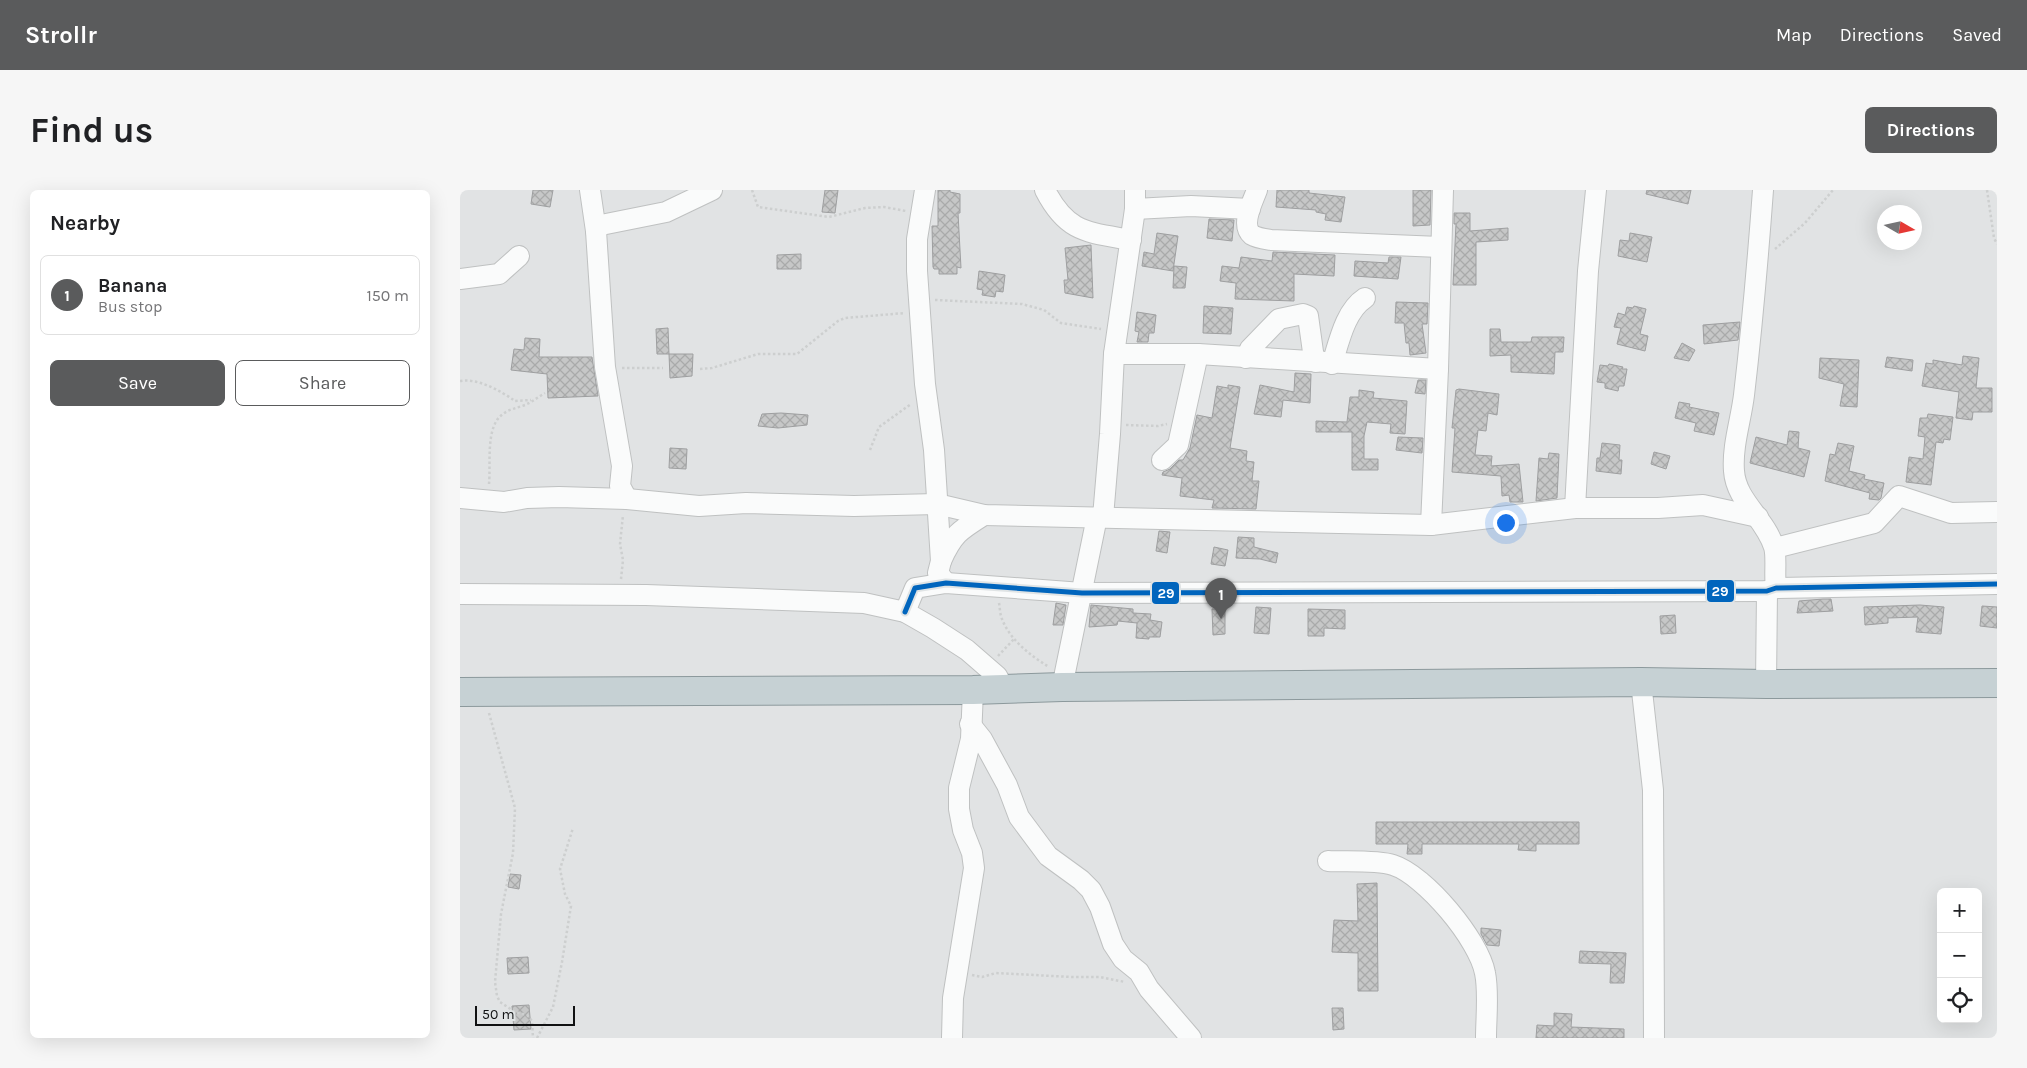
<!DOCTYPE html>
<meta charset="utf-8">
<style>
:root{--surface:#fff;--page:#f6f6f6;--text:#202124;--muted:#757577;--line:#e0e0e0;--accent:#5a5b5c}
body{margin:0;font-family:Karla,sans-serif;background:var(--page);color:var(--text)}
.controls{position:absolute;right:15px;bottom:15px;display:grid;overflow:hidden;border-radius:8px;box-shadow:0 5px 20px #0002}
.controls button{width:45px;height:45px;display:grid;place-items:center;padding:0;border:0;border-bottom:1px solid var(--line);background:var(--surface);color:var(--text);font:25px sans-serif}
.compass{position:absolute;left:1417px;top:15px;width:45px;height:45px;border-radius:50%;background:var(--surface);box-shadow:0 5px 20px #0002;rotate:99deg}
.scale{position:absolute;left:15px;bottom:12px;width:100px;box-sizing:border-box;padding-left:5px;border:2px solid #111213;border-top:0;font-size:14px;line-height:18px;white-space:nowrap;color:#111213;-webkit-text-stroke:4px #e0e4e5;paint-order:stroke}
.you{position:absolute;left:1045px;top:332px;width:18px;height:18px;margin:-12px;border:4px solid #fff;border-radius:50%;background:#1a73e8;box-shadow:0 0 0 8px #1a73e833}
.badge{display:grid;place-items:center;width:32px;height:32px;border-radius:50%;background:var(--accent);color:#fff;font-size:16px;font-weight:700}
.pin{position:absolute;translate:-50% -41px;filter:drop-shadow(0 1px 2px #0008)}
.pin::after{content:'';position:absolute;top:26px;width:18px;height:15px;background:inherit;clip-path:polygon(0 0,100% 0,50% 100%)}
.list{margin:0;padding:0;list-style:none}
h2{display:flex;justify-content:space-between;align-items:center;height:65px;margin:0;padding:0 20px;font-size:21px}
h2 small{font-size:16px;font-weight:400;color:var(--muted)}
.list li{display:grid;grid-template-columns:32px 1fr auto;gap:15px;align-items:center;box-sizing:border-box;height:80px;margin:0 10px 10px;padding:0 10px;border:1px solid var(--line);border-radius:8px}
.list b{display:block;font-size:19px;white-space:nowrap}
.list p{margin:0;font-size:16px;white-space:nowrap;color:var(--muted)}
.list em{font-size:16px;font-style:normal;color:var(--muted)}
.actions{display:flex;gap:10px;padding:15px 20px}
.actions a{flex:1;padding:11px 0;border:1px solid var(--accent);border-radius:8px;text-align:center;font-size:18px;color:var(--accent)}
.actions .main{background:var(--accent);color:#fff}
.icon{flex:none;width:28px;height:28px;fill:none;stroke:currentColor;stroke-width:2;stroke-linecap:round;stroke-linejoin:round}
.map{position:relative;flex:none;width:1537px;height:848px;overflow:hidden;border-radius:8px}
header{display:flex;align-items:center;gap:30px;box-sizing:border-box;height:70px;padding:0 25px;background:var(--accent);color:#fff}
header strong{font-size:24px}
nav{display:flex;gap:28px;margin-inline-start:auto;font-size:18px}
.intro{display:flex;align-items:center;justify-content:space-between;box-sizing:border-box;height:120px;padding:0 30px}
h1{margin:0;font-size:35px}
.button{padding:12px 22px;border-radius:8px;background:var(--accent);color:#fff;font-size:18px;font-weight:700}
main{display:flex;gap:30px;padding:0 30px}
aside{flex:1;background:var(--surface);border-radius:8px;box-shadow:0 5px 20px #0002}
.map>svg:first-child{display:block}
.building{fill:url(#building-cross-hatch);stroke:#9e9fa0}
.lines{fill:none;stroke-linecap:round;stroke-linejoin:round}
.minor-casing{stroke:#bfc1c1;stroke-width:22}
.highway-casing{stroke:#8c999c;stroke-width:30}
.path{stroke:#cdcfcf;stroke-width:2.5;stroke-dasharray:2.5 2.5;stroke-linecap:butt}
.minor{stroke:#fafbfb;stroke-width:20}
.highway{stroke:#c6d1d4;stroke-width:28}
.bus-1-casing{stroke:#e0e4e5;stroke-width:9}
.bus-1{stroke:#0065bd;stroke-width:5}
.line-badge{stroke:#e0e4e5;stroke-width:2}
.badge-label{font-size:14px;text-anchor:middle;font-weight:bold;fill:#fff}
</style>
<header>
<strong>Strollr</strong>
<nav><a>Map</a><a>Directions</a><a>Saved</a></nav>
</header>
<div class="intro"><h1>Find us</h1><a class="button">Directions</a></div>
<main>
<aside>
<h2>Nearby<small></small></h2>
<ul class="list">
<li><span class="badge">1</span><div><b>Banana</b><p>Bus stop</p></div><em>150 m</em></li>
</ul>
<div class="actions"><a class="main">Save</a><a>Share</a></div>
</aside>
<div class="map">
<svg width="1537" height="848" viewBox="0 0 1537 848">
<defs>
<pattern id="building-cross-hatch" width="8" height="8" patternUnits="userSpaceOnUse" patternTransform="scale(1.25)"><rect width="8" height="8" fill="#c6c7c7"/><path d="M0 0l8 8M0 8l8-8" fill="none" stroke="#a9aaaa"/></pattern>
</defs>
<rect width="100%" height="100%" fill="#e1e3e4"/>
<g class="building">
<polygon points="73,0 93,0 90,17 71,14"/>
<polygon points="365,0 378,0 375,23 362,22"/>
<polygon points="478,0 490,0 490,2 500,4 500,23 498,23 501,78 497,77 497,84 479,84 479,79 474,79 473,77 472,36 478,36"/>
<polygon points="817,0 849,0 849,3 885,7 881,32 865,30 866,24 856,22 856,20 816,17"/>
<polygon points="953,0 971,0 970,35 953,36"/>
<polygon points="1187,0 1231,0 1228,14 1186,4"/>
<polygon points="994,23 1010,23 1010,41 1048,38 1048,50 1016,52 1016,95 993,95 996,34 994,34"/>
<polygon points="749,29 774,30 772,51 747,48"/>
<polygon points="697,43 718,46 713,81 682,76 684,62 694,64"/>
<polygon points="1170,43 1192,47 1187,72 1158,66 1160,50 1169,51"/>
<polygon points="631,55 633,108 605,103 604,90 608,90 605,58"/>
<polygon points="813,62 875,65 874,86 834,84 834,111 775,109 776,93 760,91 762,76 779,78 781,67 812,71"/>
<polygon points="341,64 341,79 317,79 317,65"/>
<polygon points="929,67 941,67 938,89 894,86 895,71 928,73"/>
<polygon points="714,76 727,77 725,98 713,98"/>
<polygon points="519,81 545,85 543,102 536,101 535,107 522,105 523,100 517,99"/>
<polygon points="936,112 968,113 967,134 962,134 966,163 950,165 949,153 946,153 944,133 935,133"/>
<polygon points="744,116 773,118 771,144 743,143"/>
<polygon points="1174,116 1186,119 1180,144 1188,146 1185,161 1157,154 1161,138 1154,137 1158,123 1165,125 1167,117 1173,118"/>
<polygon points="677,122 696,125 694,143 689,143 688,152 677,152 679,142 675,141"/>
<polygon points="1280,132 1278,150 1244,154 1243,135"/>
<polygon points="208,138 209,164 197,164 196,139"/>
<polygon points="1030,139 1040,139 1041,152 1071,152 1072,147 1104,147 1103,162 1095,162 1094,184 1051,182 1051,165 1030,166"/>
<polygon points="65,148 80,149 79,167 132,167 138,206 88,208 87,184 51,180 54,159 64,160"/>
<polygon points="1222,153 1235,160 1229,171 1214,168"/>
<polygon points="209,164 233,164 232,186 210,188"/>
<polygon points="1503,166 1519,168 1516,198 1532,198 1532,222 1513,222 1512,230 1496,228 1499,202 1462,196 1466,173 1473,174 1473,170 1502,175"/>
<polygon points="1427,167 1453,170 1452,181 1425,177"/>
<polygon points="1360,168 1399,170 1397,217 1380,216 1384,194 1359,188"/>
<polygon points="1149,174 1163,177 1162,179 1167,179 1164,196 1159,196 1158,201 1145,198 1145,193 1137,192 1140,175 1148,176"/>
<polygon points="835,183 851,184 850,213 823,210 821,227 794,224 800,195 834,202"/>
<polygon points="958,190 966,190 965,204 955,203"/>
<polygon points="768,195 780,197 770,258 787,261 786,271 794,272 792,291 799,291 796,319 752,318 754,310 720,306 722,288 702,285 703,282 710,279 719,270 723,270 730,258 737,225 752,228 757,196 768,198"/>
<polygon points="999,199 1039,204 1037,225 1028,223 1026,241 1018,240 1015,265 1032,266 1031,276 1059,274 1063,312 1050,312 1049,305 1042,306 1041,286 992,282 995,238 992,238 996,200"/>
<polygon points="899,200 914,202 913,208 947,211 945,244 930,243 931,234 907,232 904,246 904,269 918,269 918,280 892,280 892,242 856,242 856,231 887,232 890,207 899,207"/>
<polygon points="1219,212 1230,214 1229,217 1259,223 1254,245 1234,241 1236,233 1215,228"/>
<polygon points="321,223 348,225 347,235 318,238 298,236 302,224"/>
<polygon points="1468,224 1493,227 1490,250 1484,249 1483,253 1476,252 1471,295 1446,292 1449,267 1463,269 1465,247 1458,246 1460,228 1467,228"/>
<polygon points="1329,241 1339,242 1338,258 1350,261 1344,287 1290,273 1296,247 1327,255"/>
<polygon points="938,247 963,248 962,263 936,260"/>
<polygon points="1142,253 1160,255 1159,270 1162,270 1161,284 1136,281 1137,268 1140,268"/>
<polygon points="1378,253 1394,256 1389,281 1405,285 1404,289 1424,293 1421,308 1419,310 1409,309 1410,303 1365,291 1370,264 1375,265"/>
<polygon points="210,258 227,259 226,279 209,278"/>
<polygon points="1194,262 1210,266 1206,279 1191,274"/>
<polygon points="1089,263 1099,264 1097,308 1076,311 1079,268 1088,269"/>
<polygon points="699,341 710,342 707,363 696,361"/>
<polygon points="778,347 794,348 794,357 818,363 816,373 800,369 776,368"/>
<polygon points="754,357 768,360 765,376 751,374"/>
<polygon points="1363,409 1371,409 1373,421 1337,423 1339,411"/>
<polygon points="596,413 606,415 603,435 593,435"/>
<polygon points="631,415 673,419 673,423 691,424 690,430 702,432 700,447 689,447 689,449 676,448 677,433 658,431 657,435 629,437"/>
<polygon points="1460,415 1484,417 1481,444 1456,442 1458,427 1428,428 1428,433 1405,435 1404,417"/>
<polygon points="1522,416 1537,417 1537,438 1520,436"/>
<polygon points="796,417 811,418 809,444 794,443"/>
<polygon points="752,419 765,419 765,444 753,445"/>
<polygon points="848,419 885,420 885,439 864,438 864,446 848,446"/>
<polygon points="1215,425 1216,443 1201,444 1200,426"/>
<polygon points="916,632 1119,632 1119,654 1076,654 1076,661 1058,660 1059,654 962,654 962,664 947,664 948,654 916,654"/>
<polygon points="50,684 61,685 59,699 48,697"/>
<polygon points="917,693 918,801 898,801 898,763 872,762 874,730 898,731 897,694"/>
<polygon points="1021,738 1041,740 1039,756 1027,755 1021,744"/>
<polygon points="1120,761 1166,763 1164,793 1150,793 1151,774 1119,773"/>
<polygon points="68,767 69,783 48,784 47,768"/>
<polygon points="69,815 71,839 54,840 52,816"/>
<polygon points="872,818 883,818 884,839 873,840"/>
<polygon points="1094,823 1112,824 1111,837 1164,839 1164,848 1076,848 1077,835 1094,836"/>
</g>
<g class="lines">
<g class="minor-casing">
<g id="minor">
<polyline points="130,0 136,41 145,177 162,276 160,296 167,309"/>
<polyline points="465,0 457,49 457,81 465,194 474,260 481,371 478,383 486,393"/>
<path d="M585,0C607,43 627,42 671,50"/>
<path d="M797,0C793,11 780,35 792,45C797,48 805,49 811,50L980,57"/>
<path d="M1303,0C1298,68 1292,137 1284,205C1281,230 1272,256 1274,281C1276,311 1305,328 1314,357C1317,366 1314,386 1316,398"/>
<polyline points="675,19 731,16 790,19"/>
<polyline points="136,41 141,35 206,22 252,0"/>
<polyline points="0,89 39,84 59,66"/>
<polyline points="654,164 738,164 978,179"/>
<polyline points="786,168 790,159 819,129 843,124 848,126 853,162 856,172"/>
<path d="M872,174C879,152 885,121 905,108"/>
<polyline points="702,270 718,255 738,164"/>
<polyline points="0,308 44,312 67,308 99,307 167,309 239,316 286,313 394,316 477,314 524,325 971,335 1115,318 1198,318 1243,315 1298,327"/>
<polyline points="1115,318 1128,81 1136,0"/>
<polyline points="643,327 650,244 654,164 675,19 675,0"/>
<polyline points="971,335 978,179 983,0"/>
<polyline points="1315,358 1414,333 1439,306 1491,323 1537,322"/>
<path d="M481,371C493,344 500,340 524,325"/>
<polyline points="0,404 186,405 404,413 445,422 473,438 507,460 537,486 545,500"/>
<polyline points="445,422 455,398 486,393 622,403 1307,401 1316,398 1537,394"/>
<polyline points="1181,492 1193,600 1194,848"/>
<polyline points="1306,494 1307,401"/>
<polyline points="602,497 637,327"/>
<polyline points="510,534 522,549 547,595 559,627 588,666 621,690 631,700 640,717 653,754 663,769 679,782 689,799 731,848"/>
<path d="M868,671C886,672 917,670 933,675C965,685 1019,750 1025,783C1029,802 1026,828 1026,848"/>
<polyline points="492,848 493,808 514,678 512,663 503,640 499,619 499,598 511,549 513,500"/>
</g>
</g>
<g class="highway-casing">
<polyline id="highway" points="0,502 513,500 602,497 1181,492 1306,494 1537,493"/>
</g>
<g class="path">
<polyline points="292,0 298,17 369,27 405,18 424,17 446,21"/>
<polyline points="1527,0 1534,48 1537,54"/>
<polyline points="1315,59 1345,33 1373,0"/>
<polyline points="475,110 562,114 584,120 601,133 641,139"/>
<polyline points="162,178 203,178"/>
<polyline points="240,179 252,178 298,164 337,164 378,131 385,128 445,123"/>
<path d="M0,191C18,188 41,201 55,211L71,210"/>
<polyline points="666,235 698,236 707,234"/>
<polyline points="410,260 419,237 451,214"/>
<path d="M29,294C31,274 25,236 43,224C49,219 57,218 65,215C72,212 78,207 85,203"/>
<polyline points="161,389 163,370 160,354 163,325"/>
<path d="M539,413C540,418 540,425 542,429C550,450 571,466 589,477"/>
<polyline points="538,466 554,449"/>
<polyline points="29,523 55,618 53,663 41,724 35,792 37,806 40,812 55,822 67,825 72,831 73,848"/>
<polyline points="512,785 522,787 536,783 612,787 640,787 665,792"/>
<polyline points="77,848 93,817 102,772 111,716 105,704 100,679 113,638"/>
</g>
<use href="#minor" class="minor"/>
<use href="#highway" class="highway"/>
<g class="bus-1-casing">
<polyline id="bus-1" points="445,422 455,398 486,393 622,403 1307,401 1316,398 1537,394"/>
</g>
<use href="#bus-1" class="bus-1"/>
</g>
<g class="line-badge">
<rect x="1246" y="389" width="29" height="24" rx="5" fill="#0065bd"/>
<rect x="691" y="391" width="29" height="24" rx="5" fill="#0065bd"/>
</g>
<g class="badge-label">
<text x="1260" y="406">29</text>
<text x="706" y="408">29</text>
</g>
</svg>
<div class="controls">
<button>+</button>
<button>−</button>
<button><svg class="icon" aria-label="locate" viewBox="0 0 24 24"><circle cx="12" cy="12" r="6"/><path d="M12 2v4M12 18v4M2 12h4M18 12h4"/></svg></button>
</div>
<svg class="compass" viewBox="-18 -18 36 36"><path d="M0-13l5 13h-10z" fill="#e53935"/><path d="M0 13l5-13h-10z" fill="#757577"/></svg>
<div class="scale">50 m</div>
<div class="you"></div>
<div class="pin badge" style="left:761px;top:429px">1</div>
</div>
</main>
